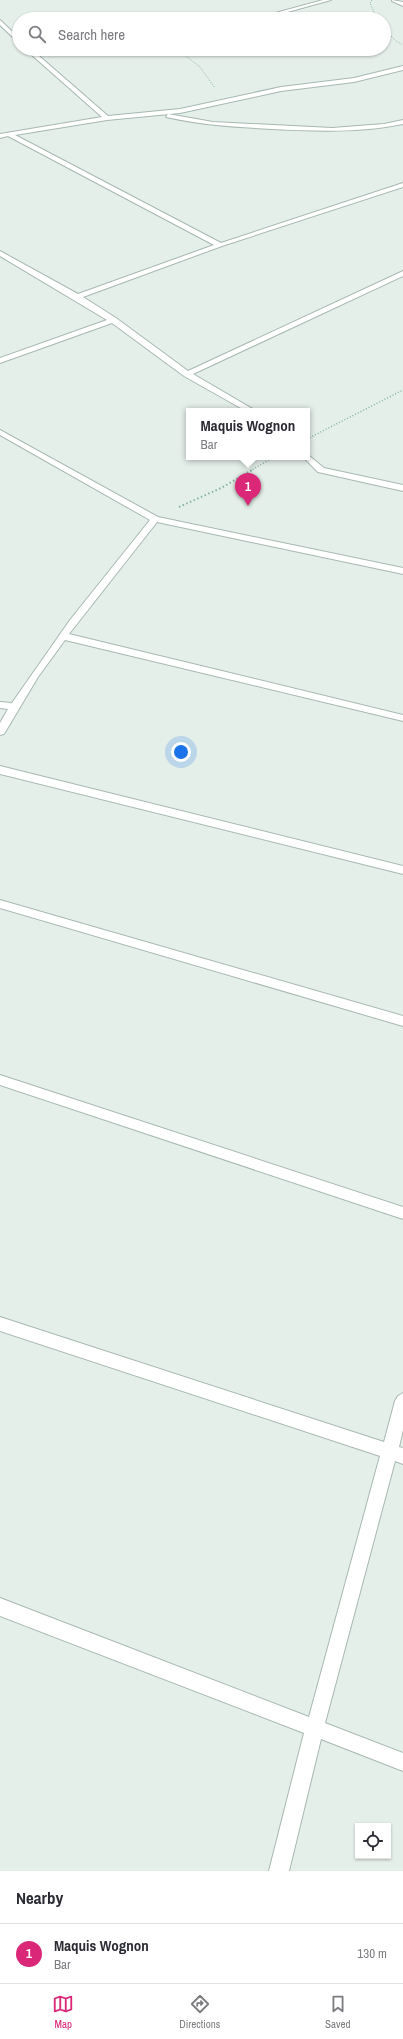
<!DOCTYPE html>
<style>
:root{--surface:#fff;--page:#f7f7f7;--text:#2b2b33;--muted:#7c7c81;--line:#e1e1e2;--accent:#db2777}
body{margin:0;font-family:"Archivo Narrow",sans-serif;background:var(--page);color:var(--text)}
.controls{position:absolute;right:12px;bottom:12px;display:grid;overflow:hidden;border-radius:0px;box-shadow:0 1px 3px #0004}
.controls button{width:36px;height:36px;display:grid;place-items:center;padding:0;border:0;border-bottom:1px solid var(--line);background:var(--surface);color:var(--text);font:20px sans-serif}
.you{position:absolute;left:181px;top:752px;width:14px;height:14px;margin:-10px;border:3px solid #fff;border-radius:50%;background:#1a73e8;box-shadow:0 0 0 6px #1a73e833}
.badge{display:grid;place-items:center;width:26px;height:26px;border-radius:50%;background:var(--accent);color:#fff;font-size:13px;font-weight:700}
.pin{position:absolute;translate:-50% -33px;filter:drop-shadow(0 1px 2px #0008)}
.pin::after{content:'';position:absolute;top:21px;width:14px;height:12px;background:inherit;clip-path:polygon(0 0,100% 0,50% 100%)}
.popup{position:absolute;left:186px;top:408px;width:124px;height:52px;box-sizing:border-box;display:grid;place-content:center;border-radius:0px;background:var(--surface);filter:drop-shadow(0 1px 3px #0005);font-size:13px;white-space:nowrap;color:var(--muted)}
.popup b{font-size:15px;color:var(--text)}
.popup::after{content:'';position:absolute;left:50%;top:100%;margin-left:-8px;border:8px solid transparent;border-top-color:var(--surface)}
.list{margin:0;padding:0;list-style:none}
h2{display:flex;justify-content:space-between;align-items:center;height:52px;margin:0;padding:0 16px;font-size:17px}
h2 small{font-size:13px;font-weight:400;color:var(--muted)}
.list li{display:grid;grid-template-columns:26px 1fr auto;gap:12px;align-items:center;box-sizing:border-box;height:60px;padding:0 16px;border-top:1px solid var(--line)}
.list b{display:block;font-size:15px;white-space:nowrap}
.list p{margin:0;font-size:13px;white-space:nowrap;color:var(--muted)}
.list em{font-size:13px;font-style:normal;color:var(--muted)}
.icon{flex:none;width:22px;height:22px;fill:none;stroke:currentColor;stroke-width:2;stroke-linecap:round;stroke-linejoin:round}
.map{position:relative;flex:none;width:403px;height:1871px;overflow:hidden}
.search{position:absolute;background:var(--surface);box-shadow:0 1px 3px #0004;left:12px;right:12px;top:12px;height:44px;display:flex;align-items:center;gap:10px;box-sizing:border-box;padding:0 14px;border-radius:22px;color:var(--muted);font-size:15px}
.sheet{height:112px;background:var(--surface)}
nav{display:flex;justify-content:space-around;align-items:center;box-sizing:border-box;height:56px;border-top:1px solid var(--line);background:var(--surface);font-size:11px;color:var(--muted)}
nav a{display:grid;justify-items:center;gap:2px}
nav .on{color:var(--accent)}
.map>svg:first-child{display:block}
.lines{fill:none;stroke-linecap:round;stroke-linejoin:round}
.minor-casing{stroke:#a7b8b1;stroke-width:2}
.path-far2{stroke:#84b4a4;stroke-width:1;stroke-dasharray:1 1.5;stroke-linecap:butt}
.path-far1{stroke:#84b4a4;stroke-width:1.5;stroke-dasharray:1 2;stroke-linecap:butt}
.path{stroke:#84b4a4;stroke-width:2;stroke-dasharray:1.5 2.5;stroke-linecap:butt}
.minor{fill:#fff;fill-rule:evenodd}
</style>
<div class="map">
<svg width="403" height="1871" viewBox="0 0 403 1871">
<rect width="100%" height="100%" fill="#e5efea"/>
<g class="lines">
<g class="minor-casing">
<g id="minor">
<polygon points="323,0 331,0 262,19 253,19"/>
<polygon points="392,0 403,2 403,6 392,1"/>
<polygon points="0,20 19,38 19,43 0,25"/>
<polygon points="25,49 31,49 108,116 180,109 281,87 354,78 403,66 403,70 354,82 281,91 180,113 107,120 15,135 221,243 403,183 403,187 222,246 83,297 116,318 188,371 401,272 403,271 403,276 193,374 256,411 246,411 184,376 112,323 0,363 0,358 107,320 0,256 0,251 78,294 214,245 8,136 0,138 0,134 102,117"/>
<path d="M168,114L213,122L332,128L384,124L403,120V124C359,133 316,131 272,129C236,127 201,125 166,117Z"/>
<polygon points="0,430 158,517 403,568 403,574 157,522 69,634 403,715 403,721 65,640 38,677 4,734 0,735 0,723 8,709 0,708 0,702 12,703 70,620 150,520 0,435"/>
<polygon points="307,454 324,468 403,485 403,491 318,472 303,457 307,457"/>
<polygon points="0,766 403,866 403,874 0,774"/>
<polygon points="0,900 403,1016 403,1026 0,908"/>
<polygon points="0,1075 403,1207 403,1219 0,1085"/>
<polygon points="0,1317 384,1442 395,1401 398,1396 403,1393 403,1430 399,1447 403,1448 403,1464 395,1461 325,1723 403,1753 403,1771 321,1739 289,1871 269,1871 304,1733 0,1616 0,1598 309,1717 380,1456 0,1331"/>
</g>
</g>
<g class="path-far2">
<polyline points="372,0 370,3 377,19"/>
<polyline points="384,29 396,41 403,45"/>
<polyline points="177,49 200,67 215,88"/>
</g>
<g class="path-far1">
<polyline points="307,439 403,390"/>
<polyline points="250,471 274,457"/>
</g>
<polyline class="path" points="179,507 221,488 252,470"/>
<use href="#minor" class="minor"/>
</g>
</svg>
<div class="controls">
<button><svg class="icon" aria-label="locate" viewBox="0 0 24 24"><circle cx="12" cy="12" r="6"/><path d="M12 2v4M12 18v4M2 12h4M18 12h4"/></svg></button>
</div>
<div class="you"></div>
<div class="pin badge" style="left:248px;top:506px">1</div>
<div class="popup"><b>Maquis Wognon</b>Bar</div>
<div class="search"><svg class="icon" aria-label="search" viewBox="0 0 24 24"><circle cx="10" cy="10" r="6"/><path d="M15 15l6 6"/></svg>Search here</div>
</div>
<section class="sheet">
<h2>Nearby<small></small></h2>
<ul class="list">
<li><span class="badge">1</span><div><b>Maquis Wognon</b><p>Bar</p></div><em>130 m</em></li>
</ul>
</section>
<nav>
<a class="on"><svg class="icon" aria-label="map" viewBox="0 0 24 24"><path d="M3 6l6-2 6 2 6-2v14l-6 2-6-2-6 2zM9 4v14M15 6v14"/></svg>Map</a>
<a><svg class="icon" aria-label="directions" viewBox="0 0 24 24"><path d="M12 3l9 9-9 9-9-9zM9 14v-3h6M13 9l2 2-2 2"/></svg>Directions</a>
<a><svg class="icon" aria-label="saved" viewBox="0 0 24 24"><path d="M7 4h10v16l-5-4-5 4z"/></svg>Saved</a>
</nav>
